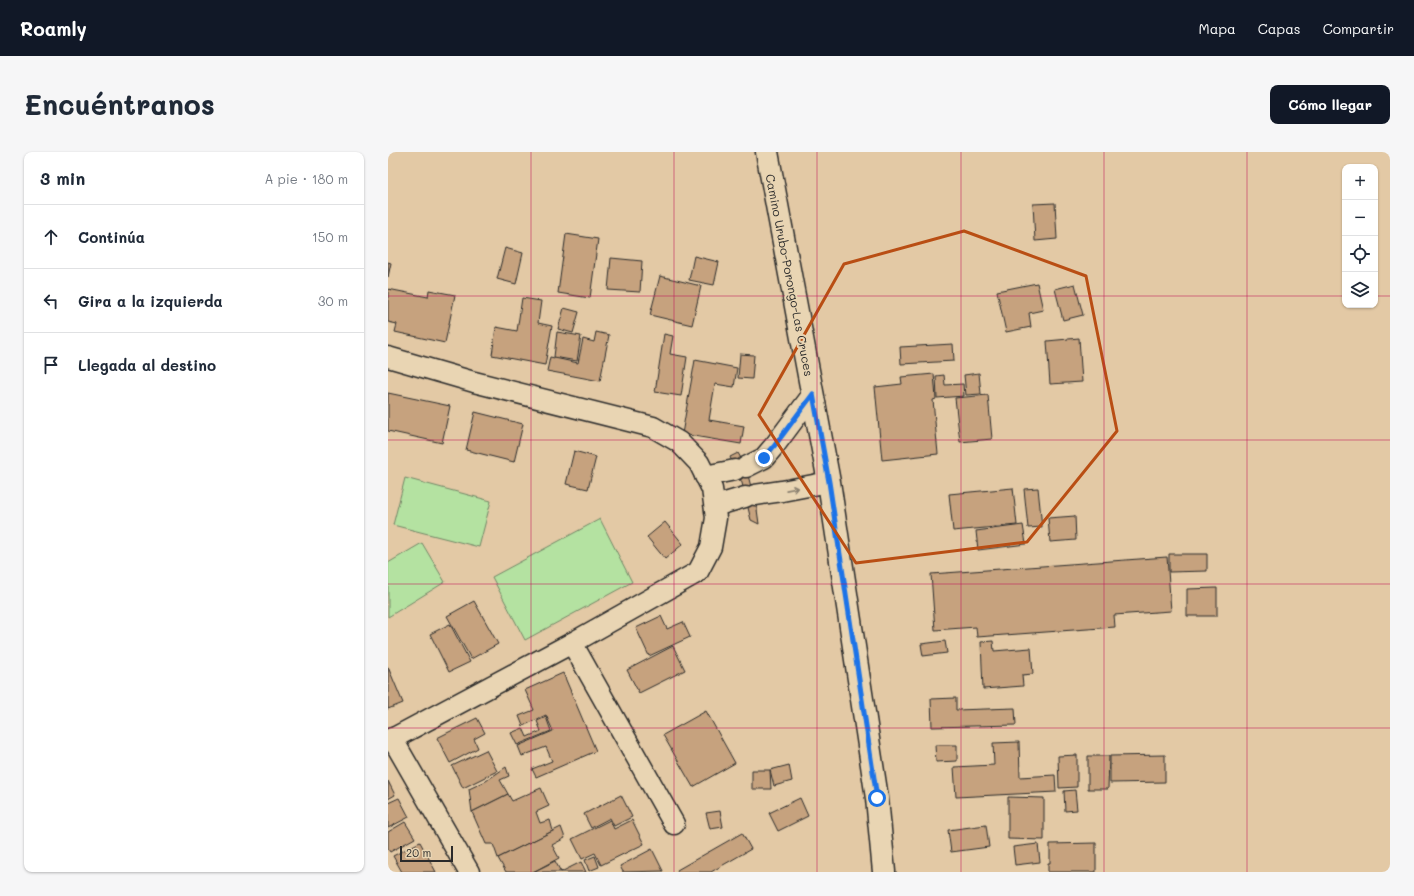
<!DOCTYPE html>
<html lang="es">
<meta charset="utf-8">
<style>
:root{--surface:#fff;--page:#f6f6f7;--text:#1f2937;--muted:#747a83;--line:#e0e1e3;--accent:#111827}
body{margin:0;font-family:Mali,sans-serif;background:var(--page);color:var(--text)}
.controls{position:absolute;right:12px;top:12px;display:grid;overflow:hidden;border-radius:8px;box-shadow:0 1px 3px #0004}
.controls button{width:36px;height:36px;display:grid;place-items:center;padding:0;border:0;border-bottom:1px solid var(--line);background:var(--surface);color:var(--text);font:20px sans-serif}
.scale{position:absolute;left:12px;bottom:10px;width:53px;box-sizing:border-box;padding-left:4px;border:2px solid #2b2b2b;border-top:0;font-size:11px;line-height:14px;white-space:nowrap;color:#2b2b2b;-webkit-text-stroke:3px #e9d5b3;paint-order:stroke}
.stop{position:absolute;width:12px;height:12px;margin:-9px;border:3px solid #1a73e8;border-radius:50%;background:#fff}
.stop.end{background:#1a73e8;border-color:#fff;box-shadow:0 1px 4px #0008}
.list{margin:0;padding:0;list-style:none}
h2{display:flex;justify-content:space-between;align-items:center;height:52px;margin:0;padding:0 16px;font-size:17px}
h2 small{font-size:13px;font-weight:400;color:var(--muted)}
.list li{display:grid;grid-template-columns:26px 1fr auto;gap:12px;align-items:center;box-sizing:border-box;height:64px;padding:0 16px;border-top:1px solid var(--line)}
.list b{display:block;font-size:15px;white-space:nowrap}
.list em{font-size:13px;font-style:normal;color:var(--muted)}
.icon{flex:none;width:22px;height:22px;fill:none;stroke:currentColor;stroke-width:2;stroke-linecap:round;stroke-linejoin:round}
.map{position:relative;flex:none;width:1002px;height:720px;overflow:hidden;border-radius:8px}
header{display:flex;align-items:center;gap:24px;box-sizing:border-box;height:56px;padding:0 20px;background:var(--accent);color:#fff}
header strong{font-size:19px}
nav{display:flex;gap:22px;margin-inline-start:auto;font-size:14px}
.intro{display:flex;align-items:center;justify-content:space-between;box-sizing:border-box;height:96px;padding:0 24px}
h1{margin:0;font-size:28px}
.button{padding:10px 18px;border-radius:8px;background:var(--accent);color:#fff;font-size:14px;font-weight:700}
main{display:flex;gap:24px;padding:0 24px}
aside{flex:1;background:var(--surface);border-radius:8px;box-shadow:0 1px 3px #0004}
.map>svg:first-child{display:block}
.garden{fill:#b4e2a1;stroke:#708666}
.building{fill:#c6a27e;stroke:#2b2b2b}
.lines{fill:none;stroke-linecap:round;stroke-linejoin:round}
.street-casing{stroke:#2b2b2b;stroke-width:23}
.secondary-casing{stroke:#2b2b2b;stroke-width:25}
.street{stroke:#e9d5b3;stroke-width:20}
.secondary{stroke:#e9d5b3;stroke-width:22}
.oneway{stroke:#8a806f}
.route{stroke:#1a73e8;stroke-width:5}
.marked{fill:none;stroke:#b94e14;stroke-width:3;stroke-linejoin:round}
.grid{fill:none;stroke:#c2185b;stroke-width:1;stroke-opacity:0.55}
.labels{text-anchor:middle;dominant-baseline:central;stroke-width:4;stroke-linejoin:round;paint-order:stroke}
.street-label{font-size:12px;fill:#2b2b2b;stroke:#e9d5b3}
</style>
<header>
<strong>Roamly</strong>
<nav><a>Mapa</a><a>Capas</a><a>Compartir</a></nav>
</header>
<div class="intro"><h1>Encuéntranos</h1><a class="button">Cómo llegar</a></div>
<main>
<aside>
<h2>3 min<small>A pie · 180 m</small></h2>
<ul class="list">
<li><svg class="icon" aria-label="ahead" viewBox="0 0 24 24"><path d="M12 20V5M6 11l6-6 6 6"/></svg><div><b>Continúa</b></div><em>150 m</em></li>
<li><svg class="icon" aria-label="left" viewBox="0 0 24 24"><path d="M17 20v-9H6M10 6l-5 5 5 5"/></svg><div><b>Gira a la izquierda</b></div><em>30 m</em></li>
<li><svg class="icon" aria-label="arrive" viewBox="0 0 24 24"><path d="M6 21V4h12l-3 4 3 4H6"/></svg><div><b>Llegada al destino</b></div></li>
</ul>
</aside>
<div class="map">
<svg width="1002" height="720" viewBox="0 0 1002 720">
<rect width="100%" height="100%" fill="#e3c9a5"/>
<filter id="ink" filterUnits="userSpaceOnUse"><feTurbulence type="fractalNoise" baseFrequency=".025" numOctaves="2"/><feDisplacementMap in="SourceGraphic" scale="8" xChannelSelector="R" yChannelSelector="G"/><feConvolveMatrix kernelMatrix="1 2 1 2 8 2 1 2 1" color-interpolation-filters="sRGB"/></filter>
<g filter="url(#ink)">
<g class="garden">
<polygon points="17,326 103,349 91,395 5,373"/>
<polygon points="212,367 244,430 137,488 104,425"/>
<polygon points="34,391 57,430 0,465 0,411"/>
</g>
<g class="building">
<polygon points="667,51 669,87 647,89 645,52"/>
<polygon points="178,82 210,87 202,146 170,141"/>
<polygon points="117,96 135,101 128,132 109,127"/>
<polygon points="306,104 331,110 326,133 301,128"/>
<polygon points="223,106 254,109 252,140 220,138"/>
<polygon points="0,110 3,111 0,125"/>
<polygon points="272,124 313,134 304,173 262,163"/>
<polygon points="649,131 655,158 641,161 643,175 618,180 609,139"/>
<polygon points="687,132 695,163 675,168 667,137"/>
<polygon points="0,137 40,145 41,138 67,143 57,191 7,180 9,172 0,170"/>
<polygon points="134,146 153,149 150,171 164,174 157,213 104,203 108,175 129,179"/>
<polygon points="176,156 191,160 185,181 170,177"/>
<polygon points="169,180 193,184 189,209 166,205"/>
<polygon points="208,180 221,183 212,229 159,219 162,205 190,211 195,187 206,190"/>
<polygon points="276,182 285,184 282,202 299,205 293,244 267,240"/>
<polygon points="691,186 694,230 662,232 659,189"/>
<polygon points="565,192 566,209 513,212 512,195"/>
<polygon points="352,202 366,203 364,227 350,226"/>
<polygon points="307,208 349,216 346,235 327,232 321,268 356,274 353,292 294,282"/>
<polygon points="591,221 593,242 578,243 576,223"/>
<polygon points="546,222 548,247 545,248 550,302 494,308 487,235 514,232 513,225"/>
<polygon points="556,223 557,233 575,232 576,244 549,246 548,224"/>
<polygon points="0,241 62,254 54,291 0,279"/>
<polygon points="600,243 604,287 572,290 567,246"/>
<polygon points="87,260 135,272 126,310 78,298"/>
<polygon points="186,299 208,305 200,337 178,332"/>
<polygon points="350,301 358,315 363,335 367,343 371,372 363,368 354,331 342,305"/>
<polygon points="625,336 629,373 565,379 561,342"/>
<polygon points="650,336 654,375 640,376 636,337"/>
<polygon points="687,364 688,388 662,390 660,366"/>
<polygon points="277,370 295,392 277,407 259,385"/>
<polygon points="635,373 638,392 590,398 588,379"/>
<polygon points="781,402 819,402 819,419 781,420"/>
<polygon points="779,405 783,459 726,463 727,475 589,485 588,475 547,478 543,422"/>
<polygon points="829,436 829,464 799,464 799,437"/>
<polygon points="86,449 110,492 83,507 59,464"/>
<polygon points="273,464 279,477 295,470 302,485 261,504 248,476"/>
<polygon points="62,472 82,510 61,520 42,482"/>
<polygon points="557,489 559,501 535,504 533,492"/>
<polygon points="605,489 606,499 643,496 645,522 634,523 635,534 595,537 593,490"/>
<polygon points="285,494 297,518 251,541 239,518"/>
<polygon points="0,515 15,551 0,557"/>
<polygon points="175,521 208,599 148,625 144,617 164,609 158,595 134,604 130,594 165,579 158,563 135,574 131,564 146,558 137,538"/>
<polygon points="568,546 568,558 627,556 628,573 544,575 543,547"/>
<polygon points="318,559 347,611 305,635 275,583"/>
<polygon points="158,565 163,579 129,593 123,581 135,576 139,585 153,579 149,569"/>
<polygon points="89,566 97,581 86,587 90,596 62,611 49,586"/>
<polygon points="631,590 632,625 667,623 668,640 568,645 566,615 606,613 605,591"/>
<polygon points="547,593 569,593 569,609 548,610"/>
<polygon points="98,598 109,619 75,636 64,614"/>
<polygon points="689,603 689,635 671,636 670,604"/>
<polygon points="777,603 777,630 722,631 722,604"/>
<polygon points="700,604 721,604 720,637 700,637"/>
<polygon points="401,613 404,629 386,634 382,618"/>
<polygon points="118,615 121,624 112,628 120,642 84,660 81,637 98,629"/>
<polygon points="364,618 382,618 383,637 364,637"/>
<polygon points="0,629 7,643 0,647"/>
<polygon points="153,636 161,654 148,660 152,671 162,668 165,679 110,706 105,692 98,692 84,660 120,642 124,649"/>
<polygon points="687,638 689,658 677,659 676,639"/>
<polygon points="233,643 244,665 226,674 222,666 203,676 196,662"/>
<polygon points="620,645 656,646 656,688 620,687"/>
<polygon points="11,646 21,665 0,676 0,651"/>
<polygon points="412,646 420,664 390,679 381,661"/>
<polygon points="332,659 335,675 322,677 318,661"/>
<polygon points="222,668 226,677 244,668 256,692 213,713 207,701 194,707 184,687"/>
<polygon points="17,670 27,686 2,700 0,697 0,680"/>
<polygon points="598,673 601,695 563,700 560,678"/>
<polygon points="173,675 177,686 164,693 171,706 145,720 118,720 110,706"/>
<polygon points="354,681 363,697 323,720 290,720 289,718"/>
<polygon points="32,690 48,720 14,720 5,704"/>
<polygon points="708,691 708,720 660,720 660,711 662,711 662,692"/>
<polygon points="650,692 652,710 627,713 625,695"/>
<polygon points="264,697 275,719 235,720 232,714"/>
<polygon points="207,704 211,715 201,719 197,708"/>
<polygon points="167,709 173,720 193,710 198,720 145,720"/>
</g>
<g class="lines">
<g class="street-casing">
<g id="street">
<polyline points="0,205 86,230 265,275 291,290 311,311 324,337 328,366 323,395 310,420 184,491 0,589"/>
<polyline points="358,315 376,306 387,293 425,242"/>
<polyline points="317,324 347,318"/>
<polyline points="367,343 394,339 441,330"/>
<polyline points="327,354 357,345"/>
<polyline points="184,491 286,672"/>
<polyline points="4,586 81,720"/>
</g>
</g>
<g class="secondary-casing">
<polyline id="secondary" points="379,0 441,330 489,646 496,720"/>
</g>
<use href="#street" class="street"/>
<use href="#secondary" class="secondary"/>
</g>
<defs><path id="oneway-shaft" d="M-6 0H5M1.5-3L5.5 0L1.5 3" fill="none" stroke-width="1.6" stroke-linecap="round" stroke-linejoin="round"/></defs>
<use class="oneway" href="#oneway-shaft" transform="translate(404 337) rotate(-11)"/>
</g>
<g class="lines" filter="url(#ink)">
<polyline class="route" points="376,306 387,293 425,242 441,330 489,646"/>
</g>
<path class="marked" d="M576,79L698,124L729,279L639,390L468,411L371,263L456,112Z"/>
<path class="grid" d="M143,0V720M286,0V720M429,0V720M573,0V720M716,0V720M859,0V720M0,144H957M987,144H1002M0,288H1002M0,432H1002M0,576H1002"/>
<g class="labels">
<g class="street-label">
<text transform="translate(402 123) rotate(79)">Camino Urubo-Porongo-Las Cruces</text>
</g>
</g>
</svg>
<div class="controls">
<button>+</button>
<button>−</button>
<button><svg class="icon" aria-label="locate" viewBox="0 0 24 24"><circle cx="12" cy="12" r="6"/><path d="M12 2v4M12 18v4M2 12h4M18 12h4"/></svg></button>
<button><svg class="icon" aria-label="layers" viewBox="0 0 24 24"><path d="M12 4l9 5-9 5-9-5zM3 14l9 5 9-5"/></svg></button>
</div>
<div class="scale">20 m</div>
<div class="stop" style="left:489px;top:646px"></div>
<div class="stop end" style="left:376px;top:306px"></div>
</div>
</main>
